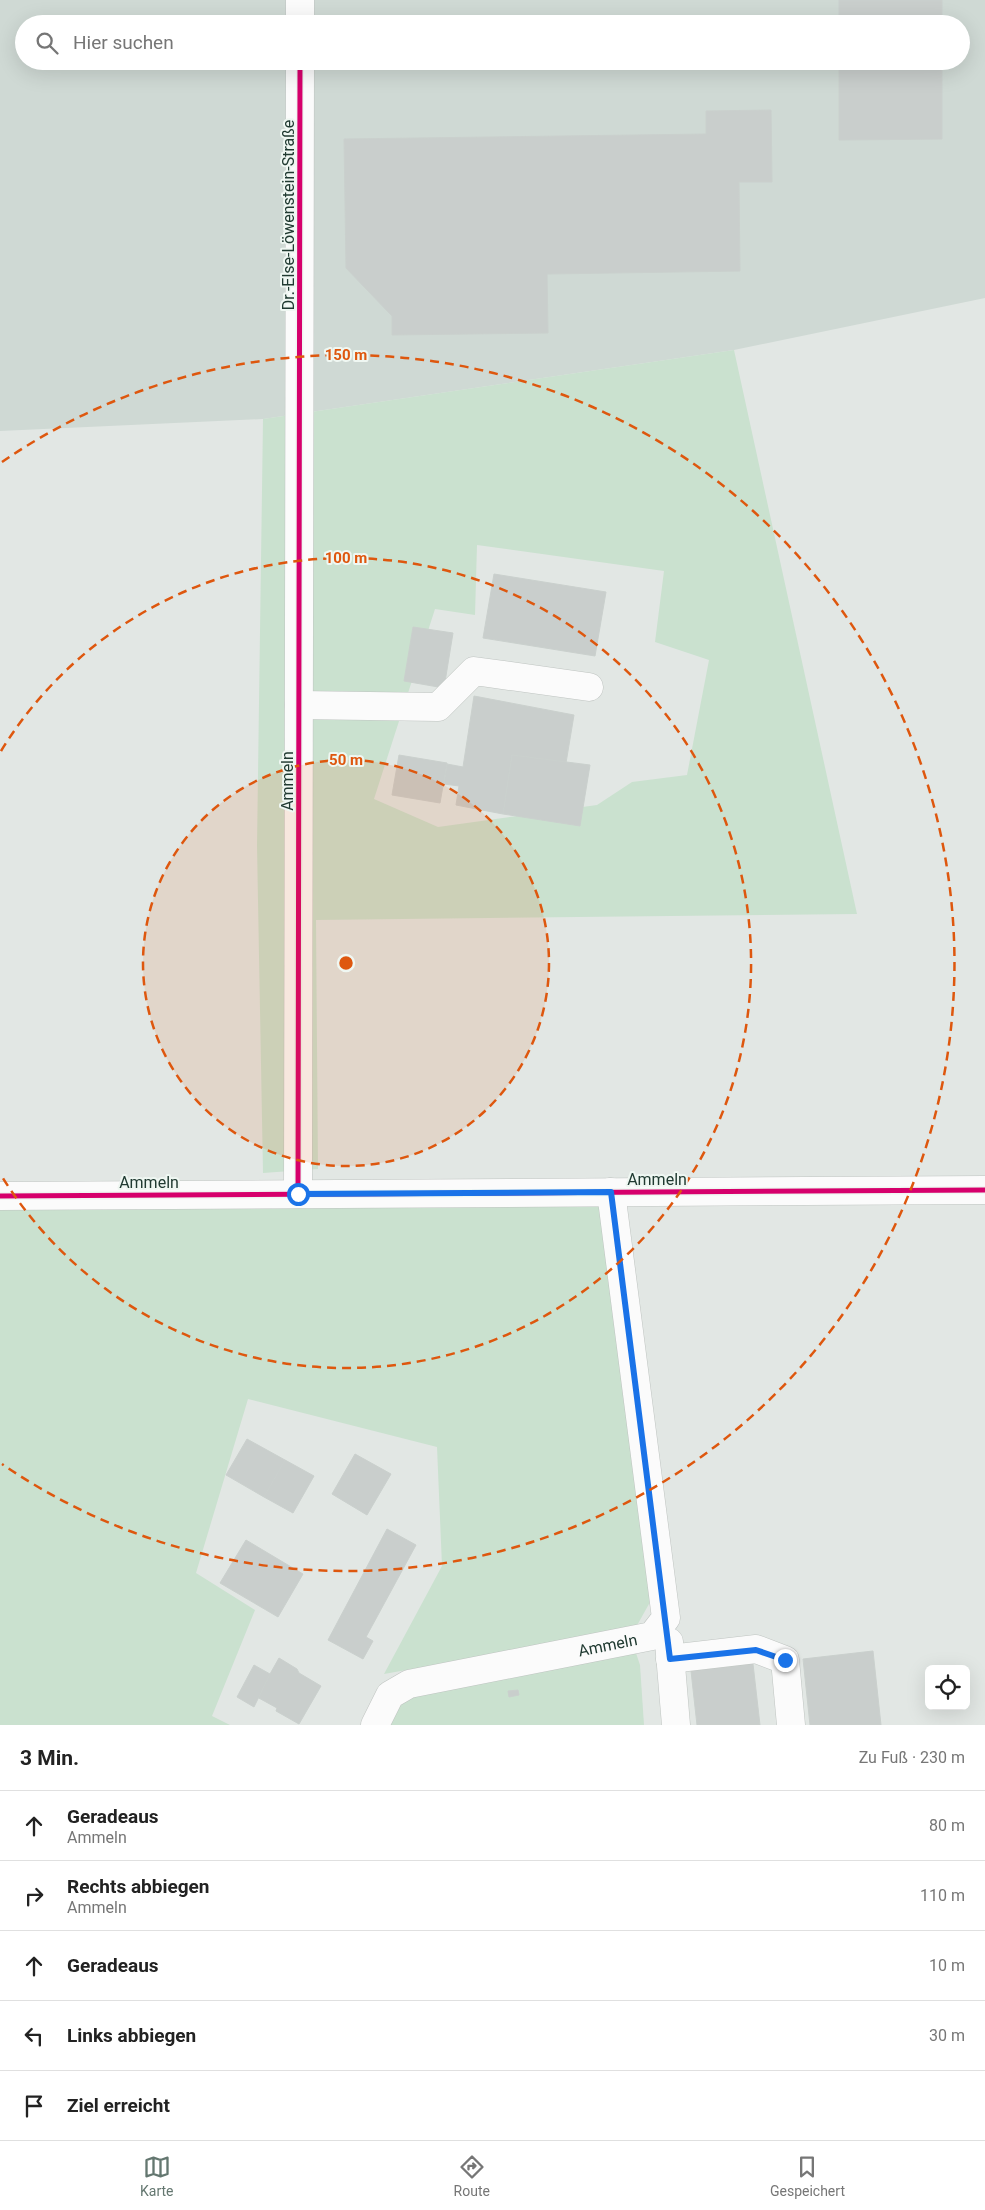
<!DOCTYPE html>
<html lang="de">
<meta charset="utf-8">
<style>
:root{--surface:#fff;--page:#f2f2f2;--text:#222;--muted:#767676;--line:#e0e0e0;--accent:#647770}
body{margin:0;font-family:Roboto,sans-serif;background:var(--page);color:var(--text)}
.controls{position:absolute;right:15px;bottom:15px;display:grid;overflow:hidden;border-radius:8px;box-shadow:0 5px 20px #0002}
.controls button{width:45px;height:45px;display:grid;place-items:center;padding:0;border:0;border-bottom:1px solid var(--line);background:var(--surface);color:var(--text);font:25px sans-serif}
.stop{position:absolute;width:15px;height:15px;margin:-11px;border:4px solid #1a73e8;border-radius:50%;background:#fff}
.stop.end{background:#1a73e8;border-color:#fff;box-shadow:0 1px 5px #0008}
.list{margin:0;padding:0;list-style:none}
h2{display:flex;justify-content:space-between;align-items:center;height:65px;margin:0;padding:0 20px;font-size:21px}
h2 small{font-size:16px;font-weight:400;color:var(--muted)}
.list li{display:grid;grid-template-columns:32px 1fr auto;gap:15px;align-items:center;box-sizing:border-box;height:70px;padding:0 20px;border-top:1px solid var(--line)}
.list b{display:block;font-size:19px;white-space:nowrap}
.list p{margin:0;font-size:16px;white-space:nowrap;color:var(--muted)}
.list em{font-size:16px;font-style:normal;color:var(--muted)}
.icon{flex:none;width:28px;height:28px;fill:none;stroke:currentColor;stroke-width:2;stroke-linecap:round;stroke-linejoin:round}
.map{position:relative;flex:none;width:985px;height:1725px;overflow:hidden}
.search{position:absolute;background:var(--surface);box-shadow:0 5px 20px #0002;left:15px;right:15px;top:15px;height:55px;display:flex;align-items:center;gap:12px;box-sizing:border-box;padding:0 18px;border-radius:28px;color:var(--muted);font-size:19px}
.sheet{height:415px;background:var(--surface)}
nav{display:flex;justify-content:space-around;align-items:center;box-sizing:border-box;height:70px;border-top:1px solid var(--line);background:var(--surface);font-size:14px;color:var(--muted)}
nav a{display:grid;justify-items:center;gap:2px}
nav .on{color:var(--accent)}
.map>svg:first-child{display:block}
.built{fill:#cfd9d4;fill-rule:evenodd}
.green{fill:#cae1cf;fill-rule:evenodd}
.building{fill:#c9cecc;stroke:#cad0cd}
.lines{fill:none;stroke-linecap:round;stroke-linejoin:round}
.minor-casing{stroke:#bfc4c1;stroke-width:29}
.minor{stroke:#fbfbfb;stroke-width:28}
.cycleway-casing{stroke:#eff7f2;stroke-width:8}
.cycleway{stroke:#d6006c;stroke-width:5}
.route{stroke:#1a73e8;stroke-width:6}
.ring{fill:none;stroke:#de570e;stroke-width:2.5;stroke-dasharray:9 6}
.labels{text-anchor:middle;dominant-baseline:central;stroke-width:4;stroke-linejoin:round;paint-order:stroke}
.street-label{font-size:16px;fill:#203a31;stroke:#eff7f2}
.centre{fill:#de570e;stroke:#eff7f2;stroke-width:2.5}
.ring-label{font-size:15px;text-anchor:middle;font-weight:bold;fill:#de570e;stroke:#eff7f2;stroke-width:4;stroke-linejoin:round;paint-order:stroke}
</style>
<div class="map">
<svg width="985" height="1725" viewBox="0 0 985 1725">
<rect width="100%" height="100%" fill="#e2e7e4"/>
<path class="built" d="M0,0H985V298L734,350L263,419L0,431ZM24,24H961V61H24Z"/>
<g class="green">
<path d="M734,350L857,914L316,920L318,1169L263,1173L257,846L263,419ZM477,545L664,571L655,642L709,660L687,775L632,782L597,805L438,827L374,799L435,609L475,615Z"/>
<polygon points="0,1196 602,1201 654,1595 635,1629 384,1674 442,1566 437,1447 248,1399 196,1573 255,1610 212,1716 230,1725 0,1725"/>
<polygon points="634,1647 640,1665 644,1725 363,1725 376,1693"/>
</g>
<g class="building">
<rect x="839" y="0" width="103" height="24"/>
<polygon points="839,61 942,61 942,139 839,140"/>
<polygon points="771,110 772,182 739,182 740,271 547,274 548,333 392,335 392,316 346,268 344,139 706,134 706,111"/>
<polygon points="494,574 606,592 595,656 483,638"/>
<polygon points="413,627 453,633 444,688 404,681"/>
<polygon points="474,696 574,715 566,763 512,755 503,814 456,805 459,786 444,784 447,764 463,767"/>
<polygon points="399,755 447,763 440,803 392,795"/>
<polygon points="512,755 590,765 580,826 503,814"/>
<polygon points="247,1439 285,1460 264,1497 226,1475"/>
<polygon points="355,1454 391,1474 367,1515 332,1494"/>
<polygon points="285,1460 314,1476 293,1513 264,1497"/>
<polygon points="387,1529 416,1545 366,1637 373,1641 363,1659 328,1640"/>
<polygon points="246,1540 303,1574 278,1617 220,1583"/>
<polygon points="873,1651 881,1725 810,1725 803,1659"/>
<polygon points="279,1658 297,1669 299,1673 321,1686 299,1724 276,1711 277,1708 257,1697"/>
<polygon points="753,1664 760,1725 697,1725 691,1671"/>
<polygon points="254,1665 270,1674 254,1707 237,1697"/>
<polygon points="518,1690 519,1695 509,1697 508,1691"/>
</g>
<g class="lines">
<g class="minor-casing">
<g id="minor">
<polyline points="300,24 300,0"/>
<polyline points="299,705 438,707 474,671 589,687"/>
<polyline points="298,1194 300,61"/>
<polyline points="0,1196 985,1190"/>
<polyline points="669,1642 676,1725"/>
<polyline points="670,1659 756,1649 785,1660 791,1725"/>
<path id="s1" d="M375,1725L390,1695L409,1684L652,1636L666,1618L611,1192"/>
</g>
</g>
<use href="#minor" class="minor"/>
<g class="cycleway-casing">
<g id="cycleway">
<polyline points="298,1194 300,61"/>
<polyline points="0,1196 985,1190"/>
</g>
</g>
<use href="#cycleway" class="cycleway"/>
</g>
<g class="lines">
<polyline class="route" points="298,1194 611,1192 670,1659 756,1650 785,1660"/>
</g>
<circle cx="346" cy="963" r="203" fill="#de570e" fill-opacity=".12"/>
<g class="ring">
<circle cx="346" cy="963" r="203"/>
<path d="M1 751A405 405 0 1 1 1 1175"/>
<path d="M2 462A608 608 0 1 1 2 1464"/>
</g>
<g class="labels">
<g class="street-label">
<text transform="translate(288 215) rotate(-90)">Dr.-Else-Löwenstein-Straße</text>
<text transform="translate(287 781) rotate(-90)">Ammeln</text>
<text x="657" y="1179">Ammeln</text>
<text x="149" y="1182">Ammeln</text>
<text stroke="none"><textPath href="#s1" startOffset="258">Ammeln</textPath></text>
</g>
</g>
<circle cx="346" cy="963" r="8" class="centre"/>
<g class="ring-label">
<text x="346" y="360">150 m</text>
<text x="346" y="563">100 m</text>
<text x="346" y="765">50 m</text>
</g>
</svg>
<div class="controls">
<button><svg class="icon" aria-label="locate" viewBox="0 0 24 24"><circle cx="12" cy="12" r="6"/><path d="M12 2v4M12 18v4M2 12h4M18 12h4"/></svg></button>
</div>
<div class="stop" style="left:298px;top:1194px"></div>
<div class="stop end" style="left:785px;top:1660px"></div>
<div class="search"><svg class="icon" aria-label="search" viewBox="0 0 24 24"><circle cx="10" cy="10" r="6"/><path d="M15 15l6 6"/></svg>Hier suchen</div>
</div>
<section class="sheet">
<h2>3 Min.<small>Zu Fuß · 230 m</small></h2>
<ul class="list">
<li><svg class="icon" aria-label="ahead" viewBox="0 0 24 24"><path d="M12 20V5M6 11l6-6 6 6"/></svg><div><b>Geradeaus</b><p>Ammeln</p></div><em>80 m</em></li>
<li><svg class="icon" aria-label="right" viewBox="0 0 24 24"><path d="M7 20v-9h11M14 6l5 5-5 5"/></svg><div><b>Rechts abbiegen</b><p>Ammeln</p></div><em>110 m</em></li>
<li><svg class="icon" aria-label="ahead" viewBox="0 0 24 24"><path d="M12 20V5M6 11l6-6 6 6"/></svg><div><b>Geradeaus</b></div><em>10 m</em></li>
<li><svg class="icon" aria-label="left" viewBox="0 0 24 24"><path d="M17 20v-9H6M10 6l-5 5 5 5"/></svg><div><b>Links abbiegen</b></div><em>30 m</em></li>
<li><svg class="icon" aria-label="arrive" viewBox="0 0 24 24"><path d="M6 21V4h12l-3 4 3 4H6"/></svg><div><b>Ziel erreicht</b></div></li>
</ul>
</section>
<nav>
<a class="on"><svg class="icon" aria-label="map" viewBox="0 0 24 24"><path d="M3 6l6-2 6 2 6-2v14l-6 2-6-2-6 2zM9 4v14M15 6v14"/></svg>Karte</a>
<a><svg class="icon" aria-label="directions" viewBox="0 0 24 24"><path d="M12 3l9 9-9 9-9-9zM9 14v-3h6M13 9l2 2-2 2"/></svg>Route</a>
<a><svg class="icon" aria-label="saved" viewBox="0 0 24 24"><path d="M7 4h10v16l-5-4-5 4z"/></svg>Gespeichert</a>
</nav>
